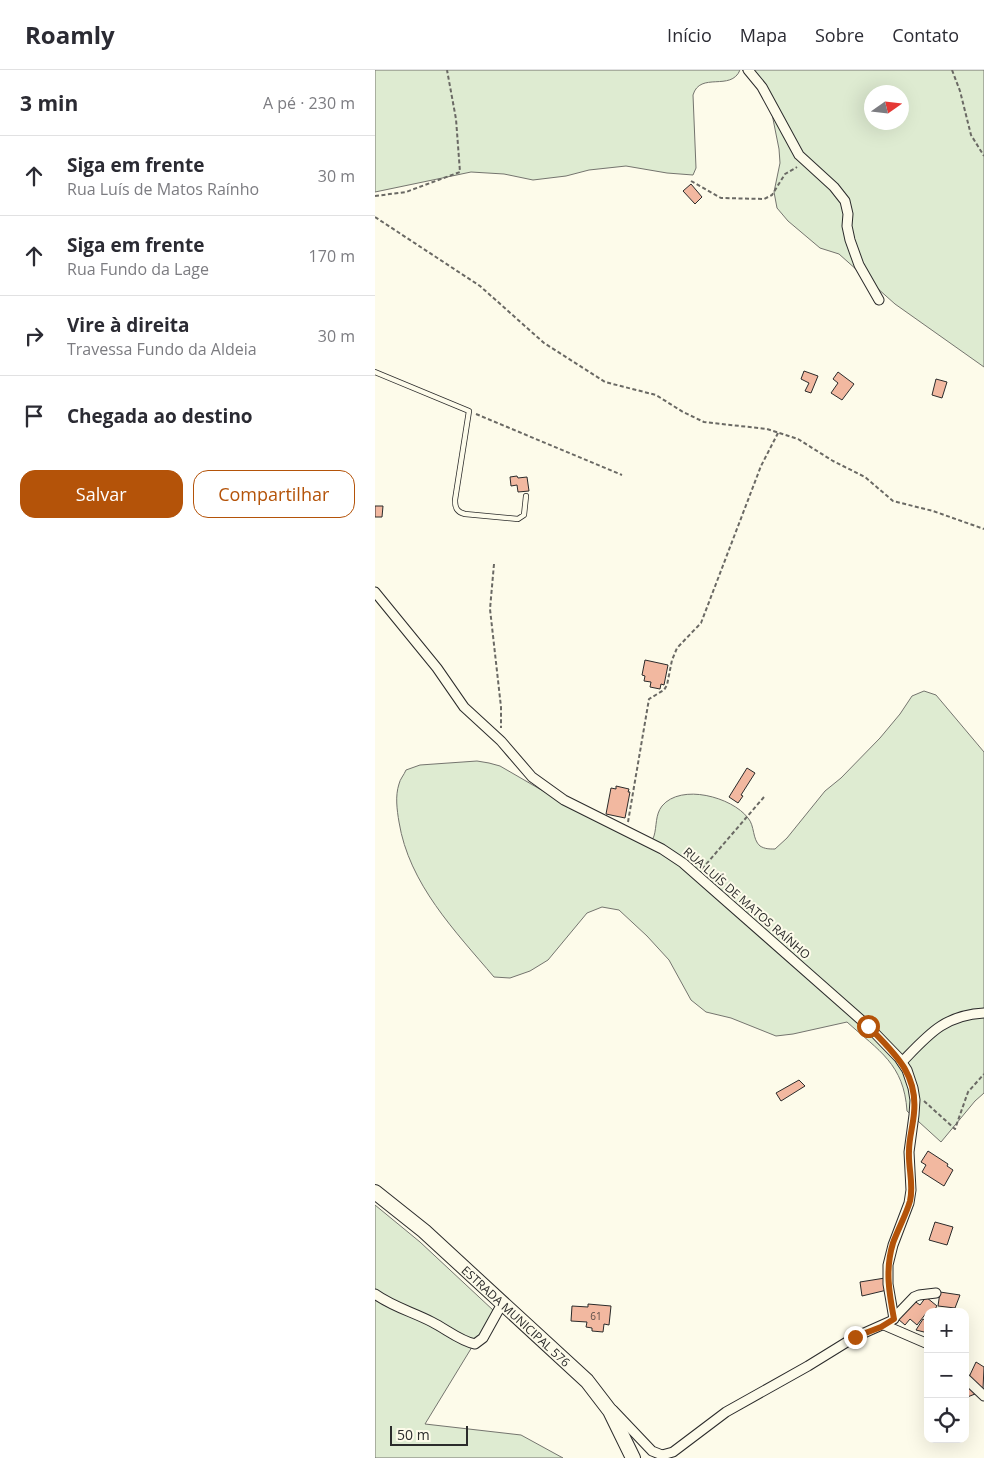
<!DOCTYPE html>
<html lang="pt">
<meta charset="utf-8">
<style>
:root{--surface:#fff;--page:#f7f7f7;--text:#2b2b33;--muted:#7c7c81;--line:#e1e1e2;--accent:#b45309}
body{margin:0;font-family:"Open Sans",sans-serif;background:var(--page);color:var(--text)}
.controls{position:absolute;right:15px;bottom:15px;display:grid;overflow:hidden;border-radius:10px;box-shadow:0 5px 20px #0002}
.controls button{width:45px;height:45px;display:grid;place-items:center;padding:0;border:0;border-bottom:1px solid var(--line);background:var(--surface);color:var(--text);font:25px sans-serif}
.compass{position:absolute;left:489px;top:15px;width:45px;height:45px;border-radius:50%;background:var(--surface);box-shadow:0 5px 20px #0002;rotate:76deg}
.scale{position:absolute;left:15px;bottom:12px;width:78px;box-sizing:border-box;padding-left:5px;border:2px solid #2b2b2b;border-top:0;font-size:14px;line-height:18px;white-space:nowrap;color:#2b2b2b;-webkit-text-stroke:4px #fdfbea;paint-order:stroke}
.stop{position:absolute;width:15px;height:15px;margin:-11px;border:4px solid #b45309;border-radius:50%;background:#fff}
.stop.end{background:#b45309;border-color:#fff;box-shadow:0 1px 5px #0008}
.list{margin:0;padding:0;list-style:none}
h2{display:flex;justify-content:space-between;align-items:center;height:65px;margin:0;padding:0 20px;font-size:21px}
h2 small{font-size:16px;font-weight:400;color:var(--muted)}
.list li{display:grid;grid-template-columns:32px 1fr auto;gap:15px;align-items:center;box-sizing:border-box;height:80px;padding:0 20px;border-top:1px solid var(--line)}
.list b{display:block;font-size:19px;white-space:nowrap}
.list p{margin:0;font-size:16px;white-space:nowrap;color:var(--muted)}
.list em{font-size:16px;font-style:normal;color:var(--muted)}
.actions{display:flex;gap:10px;padding:15px 20px}
.actions a{flex:1;padding:11px 0;border:1px solid var(--accent);border-radius:15px;text-align:center;font-size:18px;color:var(--accent)}
.actions .main{background:var(--accent);color:#fff}
.icon{flex:none;width:28px;height:28px;fill:none;stroke:currentColor;stroke-width:2;stroke-linecap:round;stroke-linejoin:round}
.map{position:relative;flex:none;width:609px;height:1388px;overflow:hidden}
header{display:flex;align-items:center;gap:30px;box-sizing:border-box;height:70px;padding:0 25px;background:var(--surface);border-bottom:1px solid var(--line)}
header strong{font-size:24px}
nav{display:flex;gap:28px;margin-inline-start:auto;font-size:18px}
main{display:flex}
aside{flex:1;background:var(--surface)}
.map>svg:first-child{display:block}
.green{fill:#deebd1;stroke:#74746e;fill-rule:evenodd}
.building{fill:#f2b8a0;stroke:#2b2b2b}
.lines{fill:none;stroke-linecap:round;stroke-linejoin:round}
.lane-casing{stroke:#2b2b2b;stroke-width:6}
.street-casing{stroke:#2b2b2b;stroke-width:11}
.secondary-casing{stroke:#2b2b2b;stroke-width:16}
.path{stroke:#6a6964;stroke-width:2;stroke-dasharray:4 2.5;stroke-linecap:butt}
.lane{stroke:#fdfbea;stroke-width:4.5}
.street{stroke:#fdfbea;stroke-width:9}
.secondary{stroke:#fdfbea;stroke-width:14}
.route{stroke:#b45309;stroke-width:6}
.labels{text-anchor:middle;dominant-baseline:central;stroke-width:4;stroke-linejoin:round;paint-order:stroke}
.number-label{font-size:10px;fill:#5d4e48}
.street-label{font-size:12px;fill:#2b2b2b;stroke:#fdfbea}
</style>
<header>
<strong>Roamly</strong>
<nav><a>Início</a><a>Mapa</a><a>Sobre</a><a>Contato</a></nav>
</header>
<main>
<aside>
<h2>3 min<small>A pé · 230 m</small></h2>
<ul class="list">
<li><svg class="icon" aria-label="ahead" viewBox="0 0 24 24"><path d="M12 20V5M6 11l6-6 6 6"/></svg><div><b>Siga em frente</b><p>Rua Luís de Matos Raínho</p></div><em>30 m</em></li>
<li><svg class="icon" aria-label="ahead" viewBox="0 0 24 24"><path d="M12 20V5M6 11l6-6 6 6"/></svg><div><b>Siga em frente</b><p>Rua Fundo da Lage</p></div><em>170 m</em></li>
<li><svg class="icon" aria-label="right" viewBox="0 0 24 24"><path d="M7 20v-9h11M14 6l5 5-5 5"/></svg><div><b>Vire à direita</b><p>Travessa Fundo da Aldeia</p></div><em>30 m</em></li>
<li><svg class="icon" aria-label="arrive" viewBox="0 0 24 24"><path d="M6 21V4h12l-3 4 3 4H6"/></svg><div><b>Chegada ao destino</b></div></li>
</ul>
<div class="actions"><a class="main">Salvar</a><a>Compartilhar</a></div>
</aside>
<div class="map">
<svg width="609" height="1388" viewBox="0 0 609 1388">
<rect width="100%" height="100%" fill="#fdfbea"/>
<g class="green">
<path d="M0,0H365C356,22 325,1 318,25L321,98L318,105L292,103L251,96L214,100L191,106L158,110L129,104L96,102L0,122Z"/>
<path d="M367,0H609V297L520,234L464,184L445,178L413,151L402,138L399,122L405,93L404,79L397,44L386,20ZM497,22H526V52H497Z"/>
<path d="M549,621L561,625L609,682V1023L600,1031L566,1072L532,1041C529,994 504,981 472,952L418,964L401,966L356,948L331,942L316,930L294,890L272,866L244,840L227,837L212,843L173,890L155,901L135,908L119,907C80,861 34,814 24,752C22,740 20,726 24,714C25,709 29,705 31,700L45,695L102,691L114,693L125,696L213,747L273,776C275,773 278,769 279,766C282,756 280,745 287,736C306,713 357,727 373,748C380,756 377,769 385,776C390,779 394,779 400,779L412,768L450,721L466,708L505,668L525,644L537,626Z"/>
<polygon points="0,1135 45,1172 119,1241 50,1354 146,1365 188,1388 0,1388"/>
</g>
<g class="building">
<polygon points="316,114 327,127 320,134 308,121"/>
<polygon points="429,301 443,306 436,323 430,321 434,313 426,309"/>
<polygon points="463,302 479,314 467,330 456,323 463,313 458,309"/>
<polygon points="561,309 572,312 567,328 557,325"/>
<polygon points="142,406 143,408 152,407 154,421 143,422 142,415 136,416 135,407"/>
<polygon points="0,436 8,436 7,447 0,447"/>
<polygon points="270,590 293,595 289,615 286,614 285,619 275,617 276,612 269,611 270,606 267,605"/>
<polygon points="372,698 380,703 366,725 368,726 363,733 354,727"/>
<polygon points="241,716 254,719 253,722 255,722 250,748 231,744 236,718 241,719"/>
<polygon points="424,1010 430,1016 406,1031 401,1023"/>
<polygon points="553,1081 573,1094 572,1096 578,1100 569,1116 547,1102 551,1095 546,1092"/>
<polygon points="560,1152 578,1157 572,1175 554,1170"/>
<polygon points="510,1208 512,1220 487,1226 485,1212"/>
<polygon points="565,1222 585,1225 580,1238 563,1236"/>
<polygon points="551,1227 562,1236 558,1242 552,1242 542,1255 535,1249 530,1255 523,1249 538,1230 545,1235"/>
<polygon points="213,1234 236,1236 234,1255 229,1254 228,1262 217,1261 217,1258 211,1257 212,1252 196,1251 197,1236 213,1237"/>
<polygon points="548,1249 553,1252 553,1263 541,1260"/>
<polygon points="601,1292 609,1297 608,1319 594,1307"/>
<polygon points="590,1313 600,1324 590,1328"/>
</g>
<g class="lines">
<g class="lane-casing">
<path id="lane" d="M0,302L94,341L80,430C80,438 82,442 90,444L143,449L149,445L151,426"/>
</g>
<g class="street-casing">
<g id="street">
<polyline points="373,0 387,17 424,85 459,117 470,131 473,144 472,156 475,170 484,195 504,230"/>
<polyline points="0,522 62,598 89,637 126,671 157,707 189,730 287,779 308,793 493,956 524,988 532,1000 538,1018 540,1030 539,1045 534,1082 536,1120 534,1133 518,1175 513,1195 513,1214 519,1249"/>
<path d="M527,992C553,965 569,945 609,943"/>
<path d="M0,1224C18,1237 38,1242 57,1252C71,1259 85,1271 100,1274L108,1268L128,1232"/>
<polyline points="509,1255 553,1274"/>
<polyline points="590,1308 609,1326"/>
<polyline points="238,1340 277,1381 287,1385 298,1382 351,1342 433,1296 480,1267 516,1251 539,1227 544,1225 561,1223"/>
</g>
</g>
<g class="secondary-casing">
<g id="secondary">
<path id="s1" d="M0,1122L49,1161L212,1311L235,1341L258,1388"/>
</g>
</g>
<g class="path">
<polyline points="577,0 585,21 596,65 609,86"/>
<polyline points="316,111 346,128 389,129 397,125 410,104 422,97"/>
<polyline points="0,126 31,122 85,102 81,49 72,0"/>
<polyline points="0,147 105,216 169,273 230,312 281,325 308,342 329,352 392,359 423,369 458,391 490,407 518,431 558,441 609,459"/>
<polyline points="101,344 247,405"/>
<polyline points="119,494 115,539 126,637 126,658"/>
<polyline points="253,752 274,629 289,620 292,615 297,590 302,578 326,553 386,396 403,363"/>
<polyline points="327,799 389,727"/>
<polyline points="549,1031 580,1059 593,1022 609,1004"/>
</g>
<use href="#lane" class="lane"/>
<use href="#street" class="street"/>
<use href="#secondary" class="secondary"/>
</g>
<g class="lines">
<path class="route" d="M480,1267L506,1257L519,1249C514,1223 510,1199 518,1173C523,1159 531,1145 535,1131C539,1114 533,1098 534,1081C534,1068 538,1056 539,1043C543,1003 519,983 493,956"/>
</g>
<g class="labels">
<g class="number-label">
<text x="221" y="1246">61</text>
</g>
<g class="street-label">
<text transform="translate(372 833) rotate(41)">RUA LUÍS DE MATOS RAÍNHO</text>
<text stroke="none"><textPath href="#s1" startOffset="188">ESTRADA MUNICIPAL 576</textPath></text>
</g>
</g>
</svg>
<div class="controls">
<button>+</button>
<button>−</button>
<button><svg class="icon" aria-label="locate" viewBox="0 0 24 24"><circle cx="12" cy="12" r="6"/><path d="M12 2v4M12 18v4M2 12h4M18 12h4"/></svg></button>
</div>
<svg class="compass" viewBox="-18 -18 36 36"><path d="M0-13l5 13h-10z" fill="#e53935"/><path d="M0 13l5-13h-10z" fill="#7c7c81"/></svg>
<div class="scale">50 m</div>
<div class="stop" style="left:493px;top:956px"></div>
<div class="stop end" style="left:480px;top:1267px"></div>
</div>
</main>
